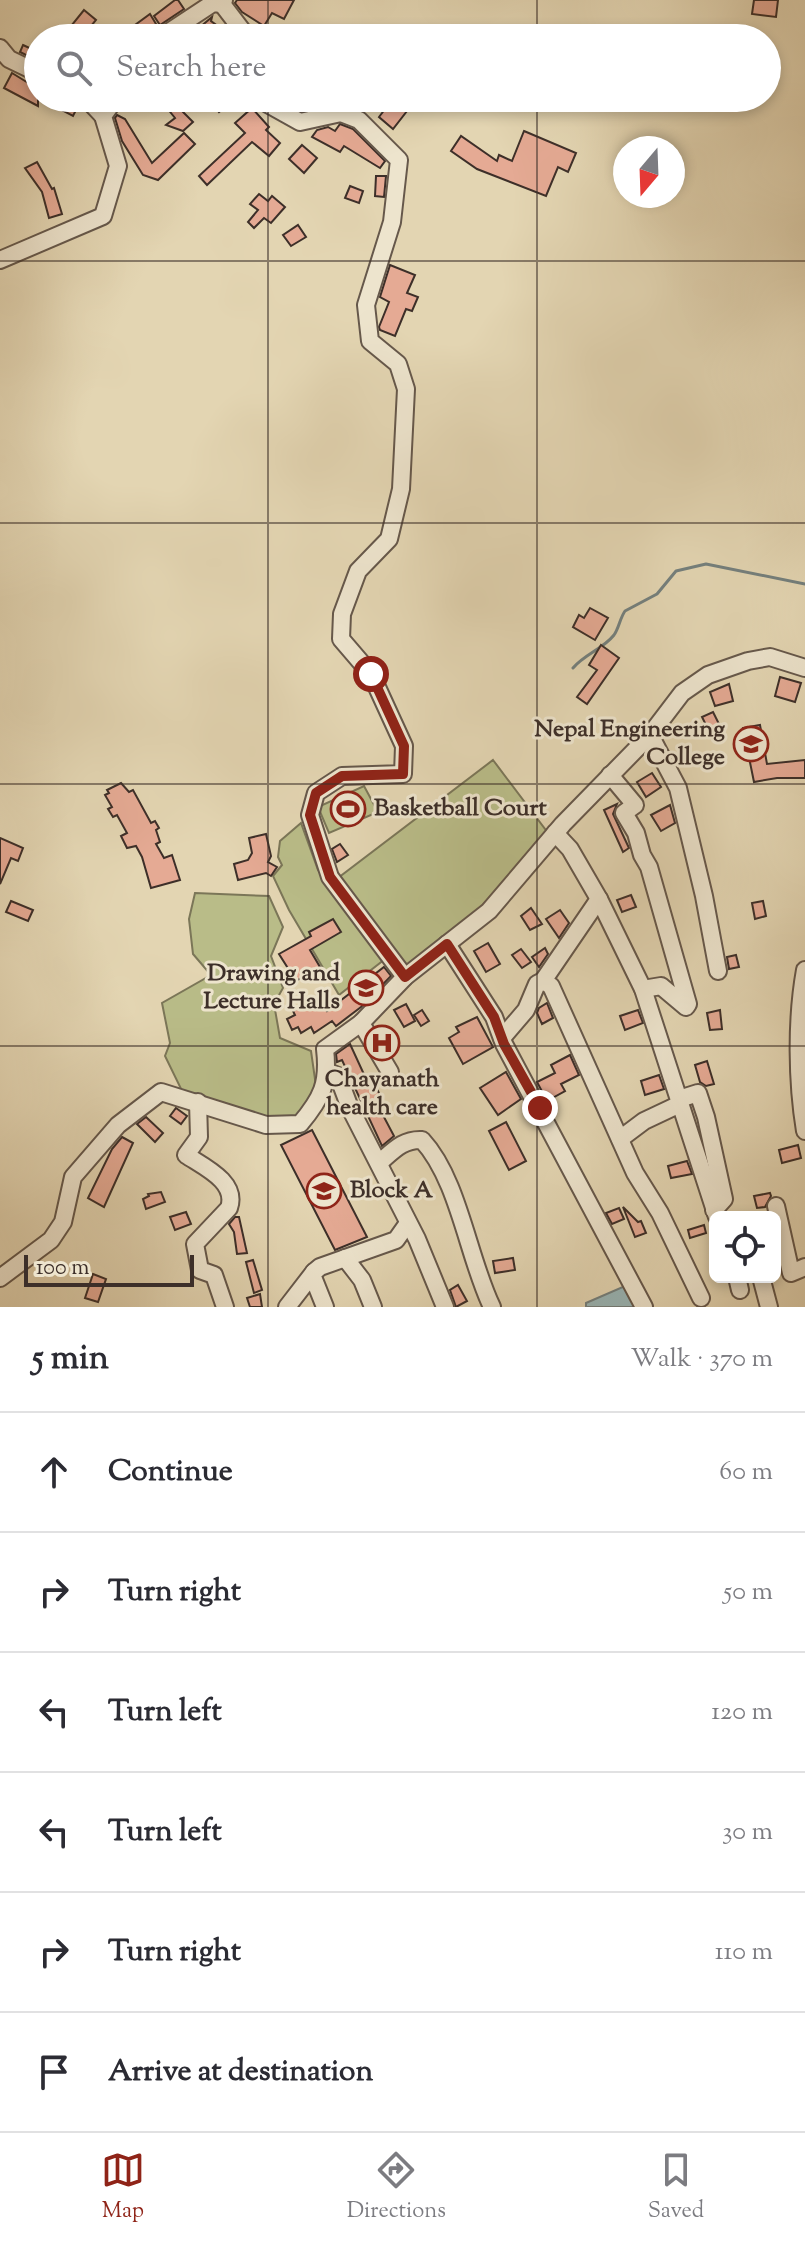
<!DOCTYPE html>
<meta charset="utf-8">
<style>
:root{--surface:#fff;--page:#f2f2f3;--text:#2b2b33;--muted:#7c7c81;--line:#e1e1e2;--accent:#8f2418}
body{margin:0;font-family:"Sorts Mill Goudy",serif;background:var(--page);color:var(--text)}
.controls{position:absolute;right:24px;bottom:24px;display:grid;overflow:hidden;border-radius:12px;box-shadow:0 4px 12px #0003}
.controls button{width:72px;height:72px;display:grid;place-items:center;padding:0;border:0;border-bottom:2px solid var(--line);background:var(--surface);color:var(--text);font:40px sans-serif}
.compass{position:absolute;left:613px;top:136px;width:72px;height:72px;border-radius:50%;background:var(--surface);box-shadow:0 4px 12px #0003;rotate:199deg}
.scale{position:absolute;left:24px;bottom:20px;width:170px;box-sizing:border-box;padding-left:8px;border:4px solid #3d2f29;border-top:0;font-size:22px;line-height:28px;white-space:nowrap;color:#3d2f29;-webkit-text-stroke:6px #ede4cd;paint-order:stroke}
.stop{position:absolute;width:24px;height:24px;margin:-18px;border:6px solid #8f2418;border-radius:50%;background:#fff}
.stop.end{background:#8f2418;border-color:#fff;box-shadow:0 2px 8px #0008}
.list{margin:0;padding:0;list-style:none}
h2{display:flex;justify-content:space-between;align-items:center;height:104px;margin:0;padding:0 32px;font-size:34px}
h2 small{font-size:26px;font-weight:400;color:var(--muted)}
.list li{display:grid;grid-template-columns:52px 1fr auto;gap:24px;align-items:center;box-sizing:border-box;height:120px;padding:0 32px;border-top:2px solid var(--line)}
.list b{display:block;font-size:30px;white-space:nowrap}
.list em{font-size:26px;font-style:normal;color:var(--muted)}
.icon{flex:none;width:44px;height:44px;fill:none;stroke:currentColor;stroke-width:2;stroke-linecap:round;stroke-linejoin:round}
.map{position:relative;flex:none;width:805px;height:1307px;overflow:hidden}
.search{position:absolute;background:var(--surface);box-shadow:0 4px 12px #0003;left:24px;right:24px;top:24px;height:88px;display:flex;align-items:center;gap:20px;box-sizing:border-box;padding:0 28px;border-radius:44px;color:var(--muted);font-size:30px}
.sheet{height:824px;background:var(--surface)}
nav{display:flex;justify-content:space-around;align-items:center;box-sizing:border-box;height:112px;border-top:2px solid var(--line);background:var(--surface);font-size:22px;color:var(--muted)}
nav a{display:grid;justify-items:center;gap:4px}
nav .on{color:var(--accent)}
.map>svg:first-child{display:block}
.green{fill:#b9bc88;stroke:#7b7658;stroke-width:2}
.water{fill:#99b6b7;stroke:#74807e;stroke-width:2}
.lines{fill:none;stroke-linecap:round;stroke-linejoin:round}
.stream{stroke:#74807e;stroke-width:3}
.building{fill:#e5aa94;stroke:#3d2f29;stroke-width:2}
.minor-casing{stroke:#66584b;stroke-width:20}
.minor{stroke:#ede4cd;stroke-width:16}
.route{stroke:#8f2418;stroke-width:10}
.grid{fill:none;stroke:#3d2f29;stroke-width:2;stroke-opacity:0.55}
.labels{text-anchor:middle;dominant-baseline:central;stroke-width:6;stroke-linejoin:round;paint-order:stroke}
.poi-label{font-size:24px;font-weight:bold;fill:#3d2f29;stroke:#ede4cd;text-anchor:end}
</style>
<div class="map">
<svg width="805" height="1307" viewBox="0 0 805 1307">
<rect width="100%" height="100%" fill="#e3d5b2"/>
<filter id="stains"><feTurbulence type="fractalNoise" baseFrequency=".0025" numOctaves="4"/><feColorMatrix values="0 0 0 0 .2 0 0 0 0 .09 0 0 0 0 .02 0 0 0 .5 -.17"/></filter>
<radialGradient id="worn" r=".72"><stop offset=".6" stop-color="#630" stop-opacity="0"/><stop offset="1" stop-color="#630" stop-opacity=".3"/></radialGradient>
<g class="green">
<polygon points="493,760 548,833 461,929 404,968 338,878"/>
<polygon points="364,786 378,812 329,833 318,807"/>
<polygon points="301,823 318,870 385,959 339,995 289,910 273,876 282,865 278,857 280,841"/>
<polygon points="195,893 269,896 283,927 271,956 283,988 274,1004 280,1038 311,1051 317,1093 297,1125 266,1125 184,1095 165,1056 170,1043 162,1003 211,975 193,954 189,919"/>
</g>
<polygon class="water" points="625,1286 636,1306 634,1307 586,1307 586,1303"/>
<g class="lines">
<path class="stream" d="M573,668C585,654 603,649 614,635C619,628 620,618 625,611L657,594L676,571L706,564L805,584"/>
</g>
<g class="building">
<polygon points="175,0 178,0 184,9 160,25 154,16"/>
<polygon points="237,0 294,0 284,19 272,13 264,26 242,12 235,3"/>
<polygon points="754,0 778,0 776,17 752,14"/>
<polygon points="84,10 96,20 83,36 71,26"/>
<polygon points="150,14 156,24 142,34 135,25"/>
<polygon points="212,17 211,21 234,38 213,38 199,28"/>
<polygon points="23,45 38,52 38,61 20,52"/>
<polygon points="12,73 38,89 38,106 4,88"/>
<polygon points="39,98 75,98 78,106 73,116"/>
<polygon points="159,98 192,98 181,110 193,122 183,131 166,125 175,118"/>
<polygon points="207,98 235,98 219,112"/>
<polygon points="392,100 407,111 393,129 379,117"/>
<polygon points="252,108 269,127 266,130 280,143 269,156 252,142 207,185 199,176 245,133 235,123"/>
<polygon points="117,115 125,119 152,163 184,133 195,144 158,180 143,175 122,141 115,118"/>
<polygon points="340,124 353,129 385,161 380,168 344,146 340,152 312,137 317,130 328,127 335,131"/>
<polygon points="524,131 576,153 568,172 558,167 546,196 477,169 451,151 461,136 497,161 499,155 512,161"/>
<polygon points="302,145 317,158 304,173 289,159"/>
<polygon points="37,162 52,189 54,188 62,214 49,218 42,192 25,168"/>
<polygon points="376,176 386,176 384,197 375,196"/>
<polygon points="350,186 363,191 359,203 345,198"/>
<polygon points="259,194 268,201 272,196 285,207 271,223 264,218 254,228 248,222 258,210 250,204"/>
<polygon points="298,225 306,237 291,246 283,235"/>
<polygon points="390,265 415,275 407,293 418,297 412,311 406,309 395,336 380,330 379,327 389,302 380,297"/>
<polygon points="590,608 608,618 595,640 573,627 579,615 584,618"/>
<polygon points="601,645 619,658 587,704 577,697 597,670 589,665"/>
<polygon points="780,677 801,683 795,702 775,696"/>
<polygon points="729,684 733,701 715,706 710,692"/>
<polygon points="713,712 720,726 709,731 702,717"/>
<polygon points="760,725 767,764 805,760 805,778 777,778 754,782 743,728"/>
<polygon points="652,773 661,787 646,797 637,782"/>
<polygon points="121,783 129,792 133,790 151,823 155,821 159,828 156,830 160,842 156,844 164,858 172,855 180,880 151,888 142,857 136,846 127,848 121,836 127,833 117,815 113,817 108,809 112,807 105,795 109,793 107,790"/>
<polygon points="617,804 613,814 629,848 623,852 604,810"/>
<polygon points="670,805 675,823 661,831 651,815"/>
<polygon points="266,834 271,856 268,862 277,867 271,876 266,873 238,880 234,864 248,860 252,853 249,838"/>
<polygon points="0,838 23,848 18,861 11,858 0,884"/>
<polygon points="340,844 348,855 337,862 332,849"/>
<polygon points="631,895 636,907 622,912 617,900"/>
<polygon points="11,901 33,910 28,921 6,912"/>
<polygon points="763,901 766,916 755,919 752,903"/>
<polygon points="531,908 542,924 530,930 521,916"/>
<polygon points="560,910 569,923 559,938 546,919"/>
<polygon points="333,919 341,932 310,950 320,967 296,981 279,954 311,936 309,932"/>
<polygon points="488,943 500,964 486,972 474,951"/>
<polygon points="545,948 548,954 539,967 532,957"/>
<polygon points="521,949 531,962 522,968 512,955"/>
<polygon points="736,955 739,967 729,969 727,957"/>
<polygon points="384,967 391,976 361,1007 336,1026 332,1021 314,1033 311,1027 301,1033 298,1027 292,1030 287,1019 295,1015 293,1011 318,997 327,1011"/>
<polygon points="547,1003 553,1018 542,1024 537,1013 539,1008"/>
<polygon points="406,1004 415,1021 404,1027 394,1010"/>
<polygon points="422,1010 429,1021 421,1026 414,1015"/>
<polygon points="638,1010 643,1023 625,1030 620,1016"/>
<polygon points="720,1010 722,1029 710,1030 707,1013"/>
<polygon points="477,1017 493,1047 463,1064 449,1038 459,1032 456,1027"/>
<polygon points="350,1044 367,1081 372,1079 382,1099 376,1102 394,1136 382,1146 342,1060 337,1062 336,1054"/>
<polygon points="570,1055 579,1075 561,1084 565,1091 547,1101 537,1082 555,1073 551,1065"/>
<polygon points="707,1061 714,1084 706,1086 700,1082 695,1065"/>
<polygon points="506,1072 521,1099 498,1115 480,1088"/>
<polygon points="659,1075 664,1089 645,1095 641,1081"/>
<polygon points="176,1108 187,1116 181,1124 170,1116"/>
<polygon points="146,1117 163,1133 155,1142 137,1124"/>
<polygon points="506,1122 526,1161 509,1170 489,1131"/>
<polygon points="312,1130 367,1237 335,1250 281,1145"/>
<polygon points="122,1137 133,1143 104,1207 88,1198 112,1149"/>
<polygon points="798,1145 801,1158 782,1163 779,1150"/>
<polygon points="687,1161 692,1174 671,1178 668,1166"/>
<polygon points="161,1192 165,1202 146,1209 143,1199 149,1196 148,1194"/>
<polygon points="770,1193 771,1196 765,1207 757,1208 754,1196"/>
<polygon points="623,1207 638,1222 641,1221 646,1233 635,1237"/>
<polygon points="619,1208 624,1219 612,1224 606,1213"/>
<polygon points="186,1212 191,1224 175,1230 170,1217"/>
<polygon points="235,1217 239,1217 247,1253 237,1254 234,1232 229,1224"/>
<polygon points="704,1225 706,1233 690,1238 688,1230"/>
<polygon points="513,1258 515,1270 495,1273 493,1261"/>
<polygon points="253,1260 262,1290 254,1293 246,1262"/>
<polygon points="93,1274 106,1279 98,1302 85,1298"/>
<polygon points="458,1285 467,1301 456,1307 450,1290"/>
<polygon points="260,1294 262,1307 250,1307 247,1298"/>
</g>
<g class="lines">
<g class="minor-casing">
<g id="minor">
<polyline points="222,4 248,38"/>
<polyline points="160,38 213,3 222,4 224,0"/>
<polyline points="0,48 9,59 38,73"/>
<polyline points="86,98 103,116"/>
<polyline points="257,98 300,122 341,113 359,120 399,160 392,222 366,305 370,341 398,364 406,389 401,489 389,539 358,571 342,614 341,639 371,674 404,746 403,774 342,776 316,793 310,815 330,877 405,977"/>
<polyline points="0,260 103,216 118,166 103,116 116,98"/>
<polyline points="650,735 678,788 704,896 718,971"/>
<polyline points="610,775 635,805 624,813 636,833 642,855 649,867 688,1004 686,1007 661,986 643,989"/>
<polyline points="555,833 570,849 599,899 643,989 717,1217"/>
<polyline points="447,944 494,1017 504,1044 644,1307"/>
<path d="M805,970C796,1020 797,1082 805,1131"/>
<polyline points="543,981 599,899"/>
<polyline points="361,1023 390,1072"/>
<polyline points="502,1038 526,1010 537,984 543,981 551,986 635,1173 660,1213 701,1298"/>
<polyline points="328,1072 338,1076 350,1108 417,1239 445,1307"/>
<polyline points="679,1099 698,1093 706,1117 724,1199 714,1210"/>
<path d="M198,1102L199,1137L186,1155C204,1167 238,1182 229,1208L195,1244L200,1270L214,1275L225,1307"/>
<polyline points="620,1139 644,1121 680,1104"/>
<path d="M379,1163C393,1151 403,1139 422,1140C459,1180 468,1258 492,1307"/>
<polyline points="776,1206 791,1273 805,1267"/>
<polyline points="345,1258 362,1280 373,1307"/>
<polyline points="737,1277 740,1290"/>
<polyline points="761,1277 769,1307"/>
<path d="M0,1278L51,1240L63,1222L73,1177L118,1125L161,1092L266,1125L300,1124C322,1098 329,1083 325,1049L361,1023L405,977L489,911L563,824L650,735L682,693L708,675L748,661L770,657L805,668"/>
<polyline points="287,1307 314,1272"/>
<polyline points="325,1307 313,1277 314,1272 320,1267 396,1240 408,1223"/>
</g>
</g>
<use href="#minor" class="minor"/>
</g>
<g class="lines">
<polyline class="route" points="371,674 404,746 403,774 342,776 316,793 310,815 330,877 405,977 447,944 494,1017 504,1044 540,1108"/>
</g>
<path class="grid" d="M268,0V38M537,0V38M268,98V1307M537,98V1307M0,261H805M0,523H805M0,784H805M0,1046H805"/>
<defs>
<g id="university-ring" transform="scale(1.8)"><circle r="9.5" fill="#ede4cd" stroke="#8f2418" stroke-width="1.5"/><path d="M0-5L7-2L0 1L-7-2ZM-4 1L0 2.5L4 1V4Q0 6-4 4Z" fill="#8f2418"/></g>
<g id="stadium-ring" transform="scale(1.8)"><circle r="9.5" fill="#ede4cd" stroke="#8f2418" stroke-width="1.5"/><path d="M0-5a6.5 5 0 1 0 0 10a6.5 5 0 1 0 0-10ZM-3.5-1.8h7v3.6h-7Z" fill="#8f2418"/></g>
<g id="hospital-ring" transform="scale(1.8)"><circle r="9.5" fill="#ede4cd" stroke="#8f2418" stroke-width="1.5"/><path d="M-5-5h3v3.5h4V-5h3V5h-3V1.5h-4V5h-3Z" fill="#8f2418"/></g>
</defs>
<g fill-rule="evenodd">
<use href="#university-ring" x="751" y="744"/>
<use href="#stadium-ring" x="348" y="809"/>
<use href="#university-ring" x="366" y="988"/>
<use href="#hospital-ring" x="382" y="1043"/>
<use href="#university-ring" x="324" y="1191"/>
</g>
<g class="labels">
<g class="poi-label">
<text x="725" y="730">Nepal Engineering<tspan x="725" dy="28">College</tspan></text>
<text x="374" y="809" text-anchor="start">Basketball Court</text>
<text x="340" y="974">Drawing and<tspan x="340" dy="28">Lecture Halls</tspan></text>
<text x="382" y="1080" text-anchor="middle">Chayanath<tspan x="382" dy="28">health care</tspan></text>
<text x="350" y="1191" text-anchor="start">Block A</text>
</g>
</g>
<rect width="100%" height="100%" filter="url(#stains)"/>
<rect width="100%" height="100%" fill="url(#worn)"/>
</svg>
<div class="controls">
<button><svg class="icon" aria-label="locate" viewBox="0 0 24 24"><circle cx="12" cy="12" r="6"/><path d="M12 2v4M12 18v4M2 12h4M18 12h4"/></svg></button>
</div>
<svg class="compass" viewBox="-18 -18 36 36"><path d="M0-13l5 13h-10z" fill="#e53935"/><path d="M0 13l5-13h-10z" fill="#7c7c81"/></svg>
<div class="scale">100 m</div>
<div class="stop" style="left:371px;top:674px"></div>
<div class="stop end" style="left:540px;top:1108px"></div>
<div class="search"><svg class="icon" aria-label="search" viewBox="0 0 24 24"><circle cx="10" cy="10" r="6"/><path d="M15 15l6 6"/></svg>Search here</div>
</div>
<section class="sheet">
<h2>5 min<small>Walk · 370 m</small></h2>
<ul class="list">
<li><svg class="icon" aria-label="ahead" viewBox="0 0 24 24"><path d="M12 20V5M6 11l6-6 6 6"/></svg><div><b>Continue</b></div><em>60 m</em></li>
<li><svg class="icon" aria-label="right" viewBox="0 0 24 24"><path d="M7 20v-9h11M14 6l5 5-5 5"/></svg><div><b>Turn right</b></div><em>50 m</em></li>
<li><svg class="icon" aria-label="left" viewBox="0 0 24 24"><path d="M17 20v-9H6M10 6l-5 5 5 5"/></svg><div><b>Turn left</b></div><em>120 m</em></li>
<li><svg class="icon" aria-label="left" viewBox="0 0 24 24"><path d="M17 20v-9H6M10 6l-5 5 5 5"/></svg><div><b>Turn left</b></div><em>30 m</em></li>
<li><svg class="icon" aria-label="right" viewBox="0 0 24 24"><path d="M7 20v-9h11M14 6l5 5-5 5"/></svg><div><b>Turn right</b></div><em>110 m</em></li>
<li><svg class="icon" aria-label="arrive" viewBox="0 0 24 24"><path d="M6 21V4h12l-3 4 3 4H6"/></svg><div><b>Arrive at destination</b></div></li>
</ul>
</section>
<nav>
<a class="on"><svg class="icon" aria-label="map" viewBox="0 0 24 24"><path d="M3 6l6-2 6 2 6-2v14l-6 2-6-2-6 2zM9 4v14M15 6v14"/></svg>Map</a>
<a><svg class="icon" aria-label="directions" viewBox="0 0 24 24"><path d="M12 3l9 9-9 9-9-9zM9 14v-3h6M13 9l2 2-2 2"/></svg>Directions</a>
<a><svg class="icon" aria-label="saved" viewBox="0 0 24 24"><path d="M7 4h10v16l-5-4-5 4z"/></svg>Saved</a>
</nav>
